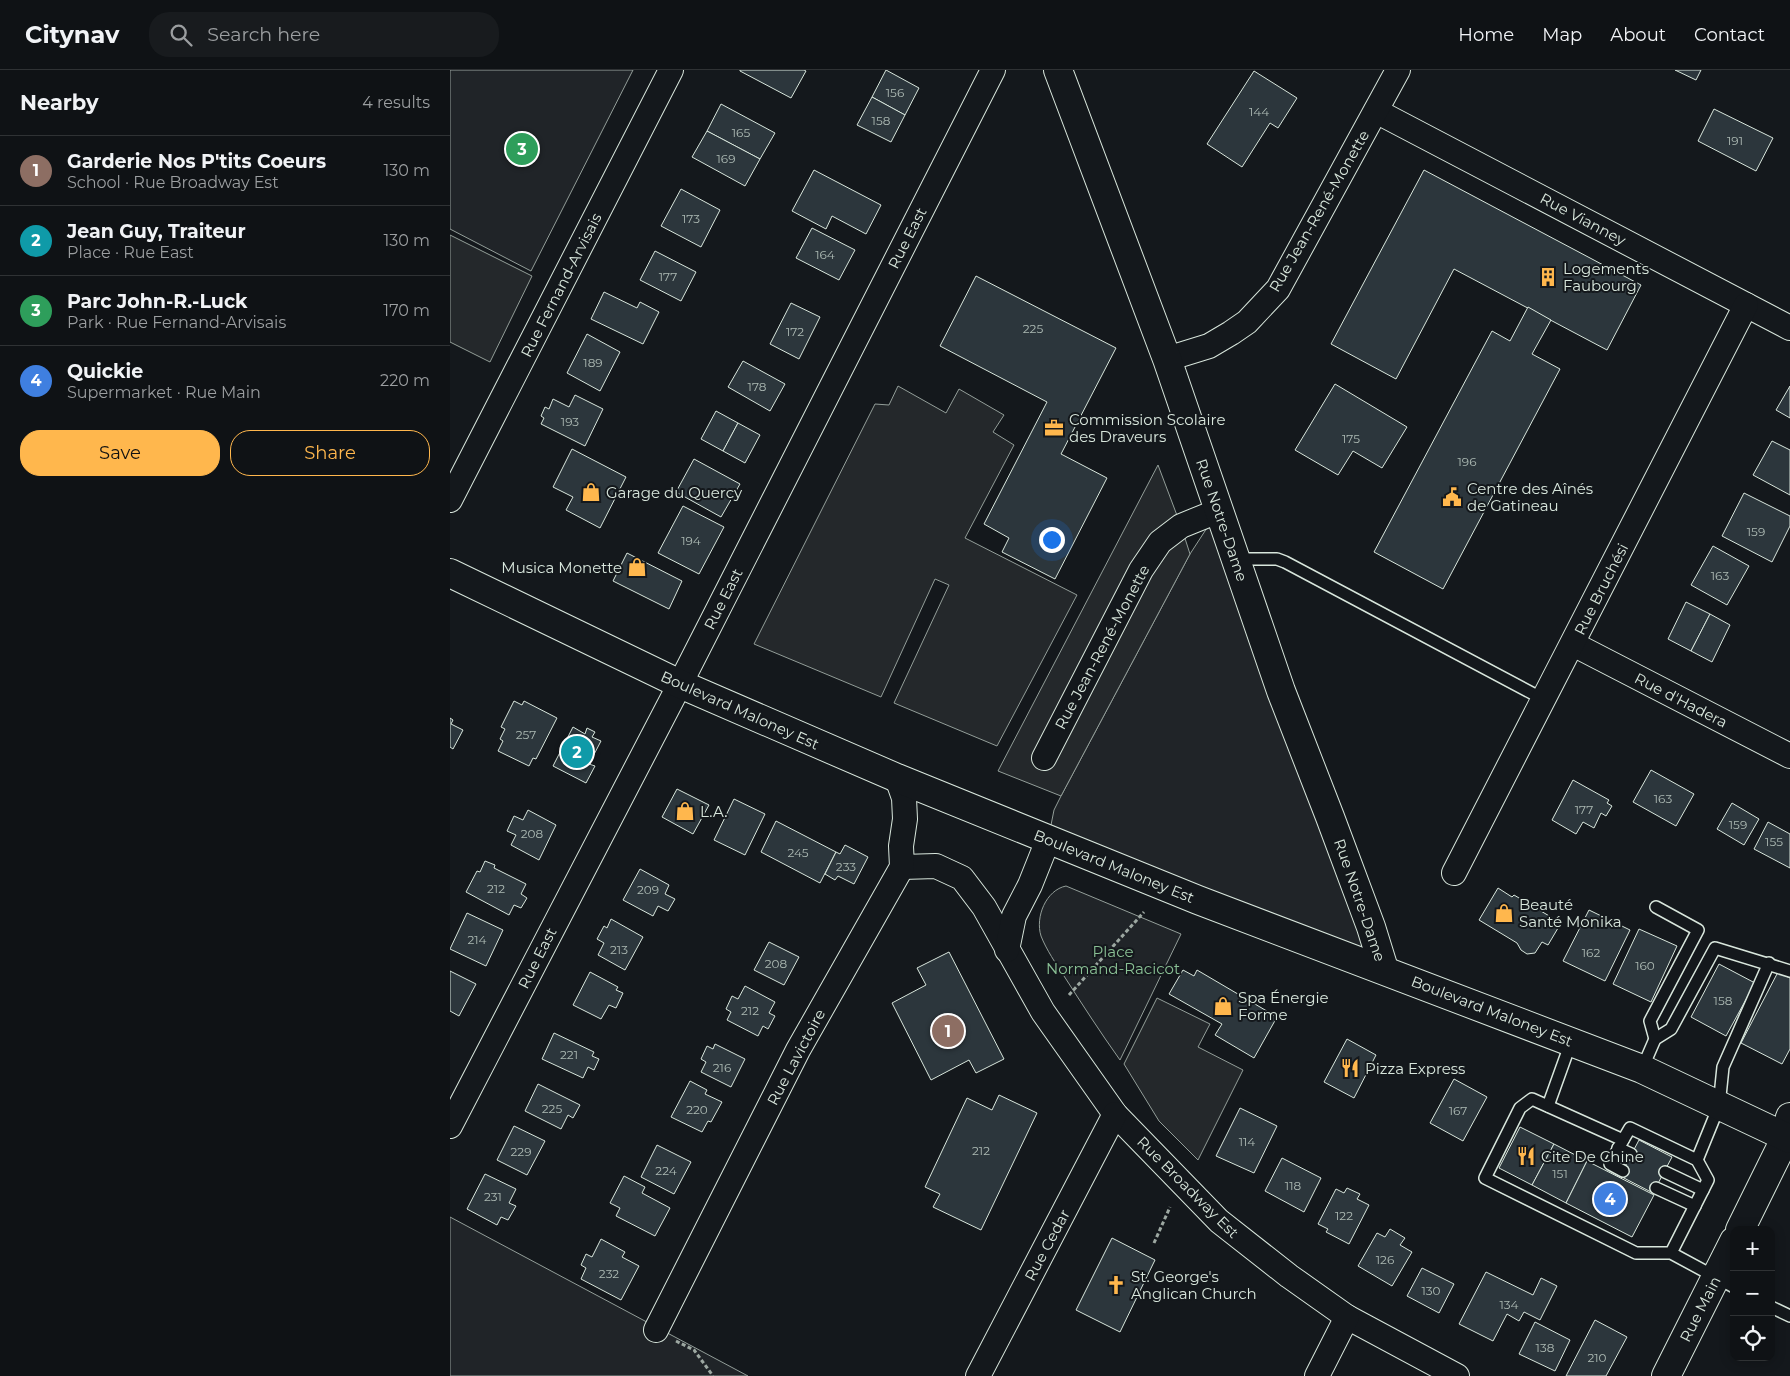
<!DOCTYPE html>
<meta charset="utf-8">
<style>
:root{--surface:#0f1215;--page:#181b1e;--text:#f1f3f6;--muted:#9b9ea0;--line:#2f3234;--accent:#ffb74d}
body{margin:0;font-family:Montserrat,sans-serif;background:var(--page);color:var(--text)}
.controls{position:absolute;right:15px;bottom:15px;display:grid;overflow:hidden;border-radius:10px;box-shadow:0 2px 12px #0003}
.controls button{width:45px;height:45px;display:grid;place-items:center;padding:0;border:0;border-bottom:1px solid var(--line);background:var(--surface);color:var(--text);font:25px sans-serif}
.you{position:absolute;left:601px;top:469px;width:18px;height:18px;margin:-12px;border:4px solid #fff;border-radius:50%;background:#1a73e8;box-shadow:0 0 0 8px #1a73e833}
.badge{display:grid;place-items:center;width:32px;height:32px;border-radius:50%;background:var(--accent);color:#fff;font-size:16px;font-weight:700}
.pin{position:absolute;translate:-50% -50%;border:2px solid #fff;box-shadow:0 1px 5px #0006}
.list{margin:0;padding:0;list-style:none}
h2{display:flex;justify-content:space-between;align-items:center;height:65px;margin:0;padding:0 20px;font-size:21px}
h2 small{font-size:16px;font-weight:400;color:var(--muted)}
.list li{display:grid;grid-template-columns:32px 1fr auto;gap:15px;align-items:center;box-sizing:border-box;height:70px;padding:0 20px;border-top:1px solid var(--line)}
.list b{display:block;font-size:19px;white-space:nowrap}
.list p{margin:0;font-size:16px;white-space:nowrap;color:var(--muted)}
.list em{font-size:16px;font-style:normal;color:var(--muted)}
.actions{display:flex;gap:10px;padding:15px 20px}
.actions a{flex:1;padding:11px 0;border:1px solid var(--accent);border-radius:20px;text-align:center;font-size:18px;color:var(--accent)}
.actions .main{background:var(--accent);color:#111}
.icon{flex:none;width:28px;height:28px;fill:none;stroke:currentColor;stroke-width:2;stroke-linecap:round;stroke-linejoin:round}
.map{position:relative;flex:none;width:1340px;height:1306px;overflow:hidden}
header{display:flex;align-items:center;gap:30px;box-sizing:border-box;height:70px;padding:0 25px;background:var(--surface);border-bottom:1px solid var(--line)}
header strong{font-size:24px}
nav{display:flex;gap:28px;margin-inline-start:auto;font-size:18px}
.search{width:350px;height:45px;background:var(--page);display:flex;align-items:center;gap:12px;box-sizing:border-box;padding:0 18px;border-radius:20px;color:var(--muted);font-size:19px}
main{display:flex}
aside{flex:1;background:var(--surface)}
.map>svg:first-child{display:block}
.green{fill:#202428;stroke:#939e99}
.parking{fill:#24282b;stroke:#939e99}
.building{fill:#2c363c;stroke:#d8e6dc}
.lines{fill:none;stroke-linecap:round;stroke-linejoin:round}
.lane-casing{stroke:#d8e6dc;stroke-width:14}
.street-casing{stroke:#d8e6dc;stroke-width:26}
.secondary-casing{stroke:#d8e6dc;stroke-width:30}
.primary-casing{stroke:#d8e6dc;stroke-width:30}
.path{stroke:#9da8a2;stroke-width:3;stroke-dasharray:4 2.5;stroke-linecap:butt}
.lane{stroke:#14181c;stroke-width:11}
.street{stroke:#14181c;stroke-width:24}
.secondary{stroke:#14181c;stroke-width:28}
.primary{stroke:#14181c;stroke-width:28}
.labels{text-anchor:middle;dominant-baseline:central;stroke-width:4;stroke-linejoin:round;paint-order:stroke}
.number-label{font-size:12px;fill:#adbab4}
.street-label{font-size:15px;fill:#d8e6dc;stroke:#14181c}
.poi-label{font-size:15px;fill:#d8e6dc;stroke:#14181c;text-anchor:start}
.park-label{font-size:15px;fill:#8ac095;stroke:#14181c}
</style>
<header>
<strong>Citynav</strong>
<div class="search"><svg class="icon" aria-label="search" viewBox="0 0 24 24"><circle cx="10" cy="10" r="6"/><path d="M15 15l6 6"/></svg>Search here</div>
<nav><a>Home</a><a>Map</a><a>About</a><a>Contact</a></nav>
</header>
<main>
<aside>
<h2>Nearby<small>4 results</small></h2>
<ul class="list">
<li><span class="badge" style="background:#8d6e63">1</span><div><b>Garderie Nos P'tits Coeurs</b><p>School · Rue Broadway Est</p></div><em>130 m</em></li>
<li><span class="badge" style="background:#0f9aa8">2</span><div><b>Jean Guy, Traiteur</b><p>Place · Rue East</p></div><em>130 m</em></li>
<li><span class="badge" style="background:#2e9e5b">3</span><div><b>Parc John-R.-Luck</b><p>Park · Rue Fernand-Arvisais</p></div><em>170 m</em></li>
<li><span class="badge" style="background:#3f7fe0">4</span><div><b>Quickie</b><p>Supermarket · Rue Main</p></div><em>220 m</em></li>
</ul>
<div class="actions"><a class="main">Save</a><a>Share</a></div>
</aside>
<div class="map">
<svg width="1340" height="1306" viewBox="0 0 1340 1306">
<rect width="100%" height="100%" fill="#14181c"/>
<g class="green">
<polygon points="0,0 183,0 81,201 0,159"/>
<polygon points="768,441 934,899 598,770 604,740 611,726 740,484"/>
<path d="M616,816L731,864L670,990C650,962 632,934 614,906C606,894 596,879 591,866C585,847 596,820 616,816Z"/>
<polygon points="0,1147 298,1306 0,1306"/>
</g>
<g class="parking">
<polygon points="0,165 82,206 40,292 0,272"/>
<polygon points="448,316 496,343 509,319 554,345 543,362 564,375 515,468 627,525 547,676 444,633 499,515 485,509 431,627 304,574 425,334 439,335"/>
<polygon points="708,395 731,456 740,484 611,726 548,701"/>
<polygon points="707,928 760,954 748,977 793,1000 748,1090 709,1051 674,994"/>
</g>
<g class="building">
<polygon points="290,0 354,0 356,1 341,28 290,1"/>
<polygon points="436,0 469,18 455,45 422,27"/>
<polygon points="1225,0 1251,0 1246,10"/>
<polygon points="804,1 847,28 828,58 820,53 792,97 757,74"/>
<polygon points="422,27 455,45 441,72 407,55"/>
<polygon points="271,34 325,63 310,89 257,61"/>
<polygon points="1264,39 1323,68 1306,101 1248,71"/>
<polygon points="257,61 310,89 295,116 242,87"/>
<polygon points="364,100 431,135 416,164 382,146 376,159 342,141"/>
<polygon points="974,100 1191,215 1157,280 1004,199 946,309 881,274"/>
<polygon points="231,119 270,140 251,177 211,156"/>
<polygon points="362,158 405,180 389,210 346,188"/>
<polygon points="205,181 246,202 231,231 190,210"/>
<polygon points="526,206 666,278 611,384 657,408 605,509 552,482 559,468 534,454 597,332 490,276"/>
<polygon points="154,222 187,238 190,232 209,242 193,274 141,249"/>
<polygon points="341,233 370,247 349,289 320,274"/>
<polygon points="1078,237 1101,250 1082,284 1110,299 993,519 924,482 1042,261 1060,271"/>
<polygon points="137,264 170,282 150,321 117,303"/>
<polygon points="293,291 335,314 320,341 278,317"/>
<polygon points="885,314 957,357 932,398 903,381 888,405 845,380"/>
<polygon points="1340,316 1340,348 1326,340"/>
<polygon points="125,325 153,339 135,376 91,354 94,348 91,346 95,337 99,339 103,329 119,337"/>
<polygon points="266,341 288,353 273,381 251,369"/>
<polygon points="288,353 310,365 295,393 273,381"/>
<polygon points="1322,371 1340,380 1340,425 1303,405"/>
<polygon points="122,379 176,407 150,458 116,440 123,427 103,417"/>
<polygon points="244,389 290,414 271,447 226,422"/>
<polygon points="1294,423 1340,446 1340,456 1322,492 1272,466"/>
<polygon points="233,436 274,457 249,504 208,483"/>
<polygon points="1263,476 1299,496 1277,535 1241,515"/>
<polygon points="177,483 232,511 219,539 163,511"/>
<polygon points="1236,532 1260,544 1241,581 1218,569"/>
<polygon points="1260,544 1280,555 1262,592 1241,581"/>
<polygon points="64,631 72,635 74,631 107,648 86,689 83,688 79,696 48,681 53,671 50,669 55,659 51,657"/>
<polygon points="0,648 3,650 1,654 13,660 3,679 0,677"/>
<polygon points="123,657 135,664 137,658 145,662 142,667 151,671 139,694 145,696 136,713 103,696"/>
<polygon points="1201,700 1244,724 1226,756 1183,732"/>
<polygon points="1123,710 1159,730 1157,733 1162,736 1156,746 1151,743 1144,758 1133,752 1126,764 1102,750"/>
<polygon points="227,719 259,735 243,764 212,747"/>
<polygon points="284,729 315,744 295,785 264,770"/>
<polygon points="1282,733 1309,749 1294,775 1267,759"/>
<polygon points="78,740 106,755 89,790 61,775 66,765 57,761 64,746 73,750"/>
<polygon points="326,751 386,782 370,813 311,782"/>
<polygon points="1318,752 1340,764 1340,798 1304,779"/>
<polygon points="395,775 418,787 404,814 388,806 385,810 375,804 386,782 390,784"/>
<polygon points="35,791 45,795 44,798 76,814 71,824 77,828 71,838 64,835 59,845 16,822 27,801 30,802"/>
<polygon points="190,799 219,815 215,824 225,829 218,841 208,836 203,846 173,830"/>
<polygon points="1048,818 1062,827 1064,825 1111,853 1098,875 1092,872 1085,883 1077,884 1071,880 1067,873 1029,850"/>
<polygon points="1139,840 1180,860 1155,911 1113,891"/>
<polygon points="17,843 53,860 36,896 0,879"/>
<polygon points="161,849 193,867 175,900 148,885 154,873 147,869 154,856 157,858"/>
<polygon points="1189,859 1227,876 1201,932 1163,914"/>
<polygon points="319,872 349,887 334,915 304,900"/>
<polygon points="499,882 554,989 526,1003 519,990 481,1010 442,933 476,915 467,898"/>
<polygon points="1269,894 1305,913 1276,966 1241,947"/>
<polygon points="733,900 744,906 747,900 827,947 804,988 765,965 772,954 719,924"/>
<polygon points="0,901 26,914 9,946 0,941"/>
<polygon points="140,902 168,917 166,920 173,923 166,938 159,935 151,949 123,935"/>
<polygon points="1328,902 1340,908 1340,979 1332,994 1291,973"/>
<polygon points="295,916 325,932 319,943 325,946 318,959 313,956 308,966 277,950 281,942 276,939 282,926 288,929"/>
<polygon points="104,963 144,982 142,986 149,989 144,1000 138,997 133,1008 92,989"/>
<polygon points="897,969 926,985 904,1028 874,1012"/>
<polygon points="265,974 295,989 281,1017 251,1002 256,992 251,989 257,976 263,979"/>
<polygon points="1004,1009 1037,1027 1013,1071 980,1053"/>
<polygon points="240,1011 257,1020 255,1024 272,1032 261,1052 258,1051 252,1062 221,1047"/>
<polygon points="88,1014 130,1035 123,1048 118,1045 111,1059 75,1041"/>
<polygon points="549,1025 587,1043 531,1160 483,1137 490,1124 475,1117 517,1028 542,1040"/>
<polygon points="790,1038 827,1056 804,1103 766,1086"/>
<polygon points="64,1056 95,1071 77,1105 47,1090"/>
<polygon points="1070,1057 1104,1074 1082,1115 1049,1098"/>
<polygon points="1189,1070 1222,1087 1203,1123 1170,1106"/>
<polygon points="1104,1074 1137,1091 1116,1133 1082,1115"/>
<polygon points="207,1075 241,1092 224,1124 191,1107"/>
<polygon points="832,1088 871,1108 854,1142 815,1121"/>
<polygon points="1137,1091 1204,1125 1182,1167 1116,1133"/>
<polygon points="35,1104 66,1119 59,1133 66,1136 58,1150 51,1147 47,1155 17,1139"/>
<polygon points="174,1106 195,1117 192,1123 220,1138 205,1166 166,1146 170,1138 160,1133"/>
<polygon points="897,1118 910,1124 907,1129 919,1135 899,1174 876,1162 878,1159 868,1154 886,1119 894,1123"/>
<polygon points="940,1159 955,1168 950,1175 962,1182 942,1216 908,1196 927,1163 935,1167"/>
<polygon points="662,1168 705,1190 670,1262 626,1240"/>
<polygon points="151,1169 175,1182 172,1187 189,1196 171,1230 131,1209 136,1198 131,1195 136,1184 142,1187"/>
<polygon points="972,1198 1004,1214 989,1243 957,1226"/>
<polygon points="1036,1202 1083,1225 1091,1208 1107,1216 1090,1250 1074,1242 1069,1251 1057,1244 1043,1271 1009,1254"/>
<polygon points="1145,1250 1177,1267 1156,1306 1116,1306"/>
<polygon points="1085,1252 1120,1270 1105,1301 1069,1284"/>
</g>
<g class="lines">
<g class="lane-casing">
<g id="lane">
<polyline points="786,489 827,489 835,492 1093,629"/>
<polyline points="1205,969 1200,951 1248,860 1206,837"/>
<polyline points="1192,999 1205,969 1221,959 1265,878 1340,901"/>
<polyline points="1098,1036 1121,972"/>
<polyline points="1168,1078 1181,1084"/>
<polyline points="1247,1090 1269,1036 1273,997 1319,893"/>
<polyline points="1173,1101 1160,1094 1173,1070"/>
<polyline points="1215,1102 1253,1120"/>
<polyline points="1206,1118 1245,1136"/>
<polyline points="1221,1183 1186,1183 1035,1108 1070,1038 1082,1029 1173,1070 1180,1058 1247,1090 1258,1110 1221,1183 1284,1217"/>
<polyline points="1321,1237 1340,1246"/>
</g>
</g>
<g class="street-casing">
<g id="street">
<polyline points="926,41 1340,258"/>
<polyline points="717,289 759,276 781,263 797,252 828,219 948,0"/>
<polyline points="0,430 221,0"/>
<polyline points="1123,574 1340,686"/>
<polyline points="594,688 691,500 710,472 731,456 768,441"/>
<polyline points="452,797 486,796 512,808 534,837 593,942 665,1044 769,1151 839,1206 897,1247 1007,1306"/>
<polyline points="1004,803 1296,235"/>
<polyline points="557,880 564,846 580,815 598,770"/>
<polyline points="0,1056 230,614 543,0"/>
<polyline points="206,1260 348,980 452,797 451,776 455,749 454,728 447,708"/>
<polyline points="528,1306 665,1044"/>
<polyline points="867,1306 897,1247"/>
</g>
</g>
<g class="secondary-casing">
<g id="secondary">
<polyline points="608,0 717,289 831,621 880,747 921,857 934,899"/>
<polyline points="1290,1160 1336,1067 1340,1047"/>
<polyline points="1216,1306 1284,1171"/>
</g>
</g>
<g class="primary-casing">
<polyline id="primary" points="0,503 230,614 447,708 748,830 1192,999 1340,1069"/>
</g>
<g class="path">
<polyline points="619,925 694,842"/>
<polyline points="704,1173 720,1137"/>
<polyline points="226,1271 244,1280 263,1306"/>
</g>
<use href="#lane" class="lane"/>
<use href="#street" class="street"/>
<use href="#secondary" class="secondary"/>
<use href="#primary" class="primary"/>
</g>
<defs>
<g id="building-bare" transform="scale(1.5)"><path d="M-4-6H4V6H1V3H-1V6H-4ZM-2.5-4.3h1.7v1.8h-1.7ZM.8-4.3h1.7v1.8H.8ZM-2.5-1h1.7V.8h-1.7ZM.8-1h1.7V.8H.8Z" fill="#ffb74d" stroke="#14181c" stroke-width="2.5" paint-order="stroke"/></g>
<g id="office-bare" transform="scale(1.5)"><path d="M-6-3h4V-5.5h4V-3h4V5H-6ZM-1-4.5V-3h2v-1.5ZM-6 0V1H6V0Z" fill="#ffb74d" stroke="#14181c" stroke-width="2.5" paint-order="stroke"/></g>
<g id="shop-bare" transform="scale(1.5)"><path d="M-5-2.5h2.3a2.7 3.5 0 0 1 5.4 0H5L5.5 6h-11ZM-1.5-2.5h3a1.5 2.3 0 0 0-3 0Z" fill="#ffb74d" stroke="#14181c" stroke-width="2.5" paint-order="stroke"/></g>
<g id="civic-bare" transform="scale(1.5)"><path d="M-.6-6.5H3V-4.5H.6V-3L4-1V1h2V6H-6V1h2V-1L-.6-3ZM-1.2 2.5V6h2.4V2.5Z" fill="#ffb74d" stroke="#14181c" stroke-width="2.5" paint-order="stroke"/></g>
<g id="restaurant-bare" transform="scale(1.5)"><path d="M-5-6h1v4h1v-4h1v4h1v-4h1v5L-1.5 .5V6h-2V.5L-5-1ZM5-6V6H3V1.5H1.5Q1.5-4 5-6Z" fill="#ffb74d" stroke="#14181c" stroke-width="2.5" paint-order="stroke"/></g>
<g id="church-bare" transform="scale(1.5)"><path d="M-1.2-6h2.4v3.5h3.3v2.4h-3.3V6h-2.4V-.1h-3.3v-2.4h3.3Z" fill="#ffb74d" stroke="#14181c" stroke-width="2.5" paint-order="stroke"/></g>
</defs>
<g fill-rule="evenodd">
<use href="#building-bare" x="1098" y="207"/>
<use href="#office-bare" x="604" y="358"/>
<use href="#shop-bare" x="141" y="422"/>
<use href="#civic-bare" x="1002" y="427"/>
<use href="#shop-bare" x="187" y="497"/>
<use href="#shop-bare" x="235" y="741"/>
<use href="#shop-bare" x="1054" y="843"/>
<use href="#shop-bare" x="773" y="936"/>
<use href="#restaurant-bare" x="900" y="998"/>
<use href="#restaurant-bare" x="1076" y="1086"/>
<use href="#church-bare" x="666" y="1215"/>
</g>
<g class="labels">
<g class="number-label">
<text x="445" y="22">156</text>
<text x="809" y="41">144</text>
<text x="431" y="50">158</text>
<text x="291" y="62">165</text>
<text x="1285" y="70">191</text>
<text x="276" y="88">169</text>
<text x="241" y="148">173</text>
<text x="375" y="184">164</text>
<text x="218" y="206">177</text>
<text x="583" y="258">225</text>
<text x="345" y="261">172</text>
<text x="143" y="292">189</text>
<text x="307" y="316">178</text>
<text x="120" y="351">193</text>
<text x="901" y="368">175</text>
<text x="1017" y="391">196</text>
<text x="1306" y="461">159</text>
<text x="241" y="470">194</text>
<text x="1270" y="505">163</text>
<text x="76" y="664">257</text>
<text x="1213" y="728">163</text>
<text x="1134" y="739">177</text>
<text x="1288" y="754">159</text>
<text x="82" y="763">208</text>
<text x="1324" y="771">155</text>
<text x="348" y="782">245</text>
<text x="396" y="796">233</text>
<text x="46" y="818">212</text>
<text x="198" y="819">209</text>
<text x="27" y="869">214</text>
<text x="169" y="879">213</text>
<text x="1141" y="882">162</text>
<text x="326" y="893">208</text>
<text x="1195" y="895">160</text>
<text x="1273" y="930">158</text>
<text x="300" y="940">212</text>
<text x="119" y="984">221</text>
<text x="272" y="997">216</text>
<text x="102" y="1038">225</text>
<text x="247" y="1039">220</text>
<text x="1008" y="1040">167</text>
<text x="797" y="1071">114</text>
<text x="531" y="1080">212</text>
<text x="71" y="1081">229</text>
<text x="216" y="1100">224</text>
<text x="1110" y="1103">151</text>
<text x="843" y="1115">118</text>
<text x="43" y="1126">231</text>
<text x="894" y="1145">122</text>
<text x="935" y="1189">126</text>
<text x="159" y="1203">232</text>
<text x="981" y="1220">130</text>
<text x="1059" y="1234">134</text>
<text x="1095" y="1277">138</text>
<text x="1147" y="1287">210</text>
</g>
<g class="street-label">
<text transform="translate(869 141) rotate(-60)">Rue Jean-René-Monette</text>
<text transform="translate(1133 149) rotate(28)">Rue Vianney</text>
<text transform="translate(457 168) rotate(-63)">Rue East</text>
<text transform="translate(111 215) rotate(-63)">Rue Fernand-Arvisais</text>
<text transform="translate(772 450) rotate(71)">Rue Notre-Dame</text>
<text transform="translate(1151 519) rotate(-63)">Rue Bruchési</text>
<text transform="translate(273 529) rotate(-63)">Rue East</text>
<text transform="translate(652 577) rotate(-62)">Rue Jean-René-Monette</text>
<text transform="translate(1231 630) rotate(27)">Rue d'Hadera</text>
<text transform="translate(290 640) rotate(24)">Boulevard Maloney Est</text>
<text transform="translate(664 796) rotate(22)">Boulevard Maloney Est</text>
<text transform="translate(910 830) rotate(71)">Rue Notre-Dame</text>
<text transform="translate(87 888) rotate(-63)">Rue East</text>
<text transform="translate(1042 941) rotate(21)">Boulevard Maloney Est</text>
<text transform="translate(346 987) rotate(-62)">Rue Lavictoire</text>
<text transform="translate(738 1117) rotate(45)">Rue Broadway Est</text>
<text transform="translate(597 1175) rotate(-62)">Rue Cedar</text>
<text transform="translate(1250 1239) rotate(-63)">Rue Main</text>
</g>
<g class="poi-label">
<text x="1113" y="198">Logements<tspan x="1113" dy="17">Faubourg</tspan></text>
<text x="619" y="349">Commission Scolaire<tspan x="619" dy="17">des Draveurs</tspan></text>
<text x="1017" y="418">Centre des Aînés<tspan x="1017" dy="17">de Gatineau</tspan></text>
<text x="156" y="422">Garage du Quercy</text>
<text x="172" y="497" text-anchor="end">Musica Monette</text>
<text x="250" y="741">L.A.</text>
<text x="1069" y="834">Beauté<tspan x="1069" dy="17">Santé Monika</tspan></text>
<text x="788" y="927">Spa Énergie<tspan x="788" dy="17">Forme</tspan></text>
<text x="915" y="998">Pizza Express</text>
<text x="1091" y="1086">Cite De Chine</text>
<text x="681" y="1206">St. George's<tspan x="681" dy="17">Anglican Church</tspan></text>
</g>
<g class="park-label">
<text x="663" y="881">Place<tspan x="663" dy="17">Normand-Racicot</tspan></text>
</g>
</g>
</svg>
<div class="controls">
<button>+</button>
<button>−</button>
<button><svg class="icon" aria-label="locate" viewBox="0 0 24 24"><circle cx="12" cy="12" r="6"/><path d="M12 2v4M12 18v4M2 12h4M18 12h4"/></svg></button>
</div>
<div class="you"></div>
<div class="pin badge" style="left:498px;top:961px;background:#8d6e63">1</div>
<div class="pin badge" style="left:127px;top:682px;background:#0f9aa8">2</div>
<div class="pin badge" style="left:72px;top:79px;background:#2e9e5b">3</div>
<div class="pin badge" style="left:1160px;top:1129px;background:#3f7fe0">4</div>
</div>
</main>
